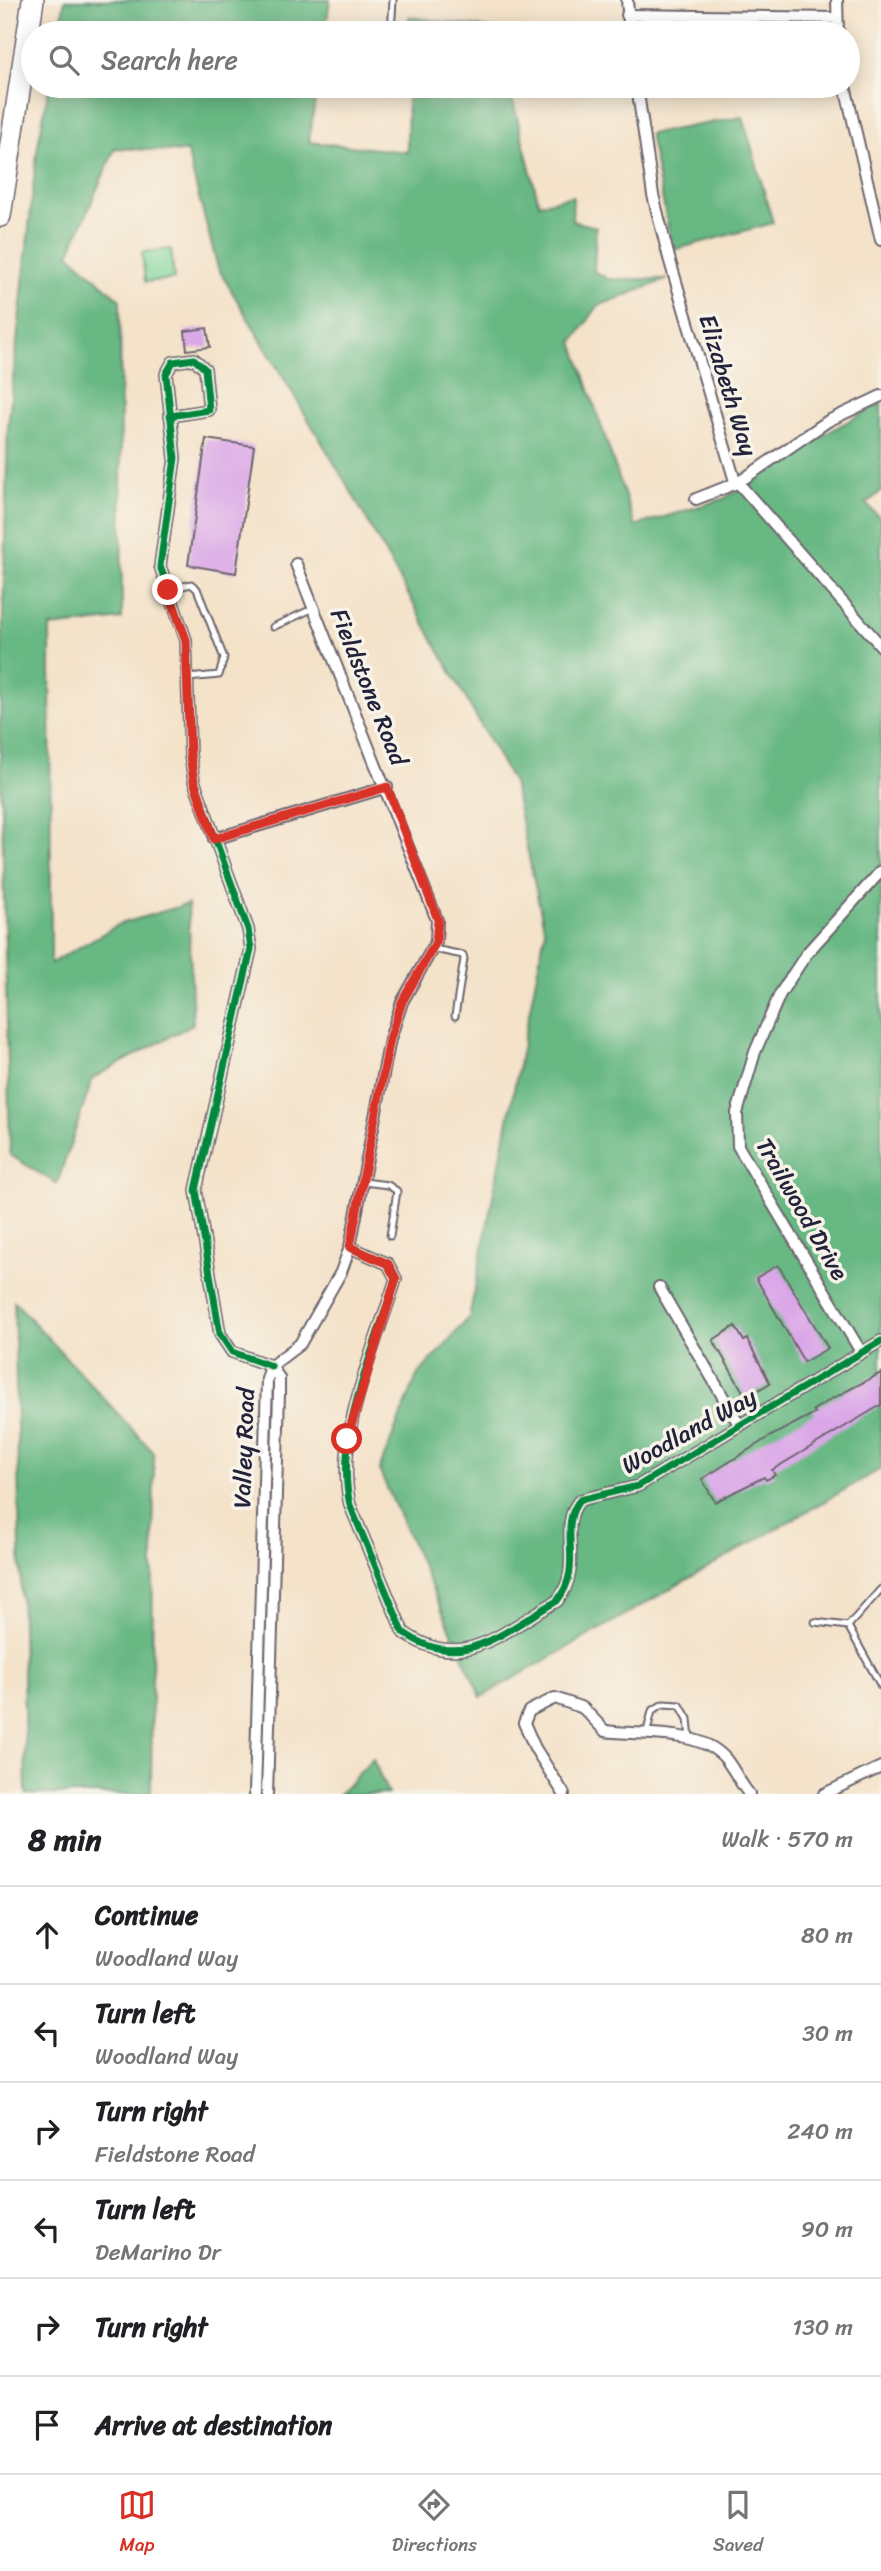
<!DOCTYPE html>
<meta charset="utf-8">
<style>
:root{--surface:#fff;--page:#f2f2f2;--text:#202124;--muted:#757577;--line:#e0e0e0;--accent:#d93025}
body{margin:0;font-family:Sriracha,sans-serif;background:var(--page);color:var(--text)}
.stop{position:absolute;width:21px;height:21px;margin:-16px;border:5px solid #d93025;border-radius:50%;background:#fff}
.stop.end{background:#d93025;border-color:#fff;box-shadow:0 2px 7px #0008}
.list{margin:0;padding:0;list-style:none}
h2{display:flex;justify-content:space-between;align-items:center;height:91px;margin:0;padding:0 28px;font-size:30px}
h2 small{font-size:23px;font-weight:400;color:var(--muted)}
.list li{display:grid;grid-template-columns:46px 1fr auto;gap:21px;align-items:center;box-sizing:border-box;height:98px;padding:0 28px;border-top:2px solid var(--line)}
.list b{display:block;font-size:26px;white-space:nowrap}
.list p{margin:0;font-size:23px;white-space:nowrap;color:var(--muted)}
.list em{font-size:23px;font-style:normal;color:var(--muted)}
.icon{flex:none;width:38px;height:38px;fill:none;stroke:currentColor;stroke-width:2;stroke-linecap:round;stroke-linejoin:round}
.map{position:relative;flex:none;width:881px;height:1794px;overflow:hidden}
.search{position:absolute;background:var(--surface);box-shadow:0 4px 18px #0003;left:21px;right:21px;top:21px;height:77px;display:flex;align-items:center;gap:18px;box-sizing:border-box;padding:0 24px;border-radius:38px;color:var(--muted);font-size:26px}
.sheet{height:679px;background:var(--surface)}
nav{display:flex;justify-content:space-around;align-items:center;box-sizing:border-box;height:98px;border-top:2px solid var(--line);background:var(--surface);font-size:19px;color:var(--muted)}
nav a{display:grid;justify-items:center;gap:4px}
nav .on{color:var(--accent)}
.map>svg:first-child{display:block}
.green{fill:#81d79b;stroke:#527c6b;stroke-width:2}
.forest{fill:#68b883;stroke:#456d5f;stroke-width:2}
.building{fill:#daa6e8}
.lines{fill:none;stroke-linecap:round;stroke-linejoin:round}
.service-casing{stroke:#6c656d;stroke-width:9}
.minor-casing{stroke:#6c656d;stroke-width:14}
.motorway-casing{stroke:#6c656d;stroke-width:24}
.service{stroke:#fff;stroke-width:5}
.minor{stroke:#fff;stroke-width:10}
.motorway{stroke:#fff;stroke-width:21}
.cycleway-casing{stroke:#f7f3e8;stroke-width:11}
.cycleway{stroke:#00873e;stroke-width:7}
.route{stroke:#d93025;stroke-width:9}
.labels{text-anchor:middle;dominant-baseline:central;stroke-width:7;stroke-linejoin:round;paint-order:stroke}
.street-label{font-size:24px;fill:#22223b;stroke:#f7f3e8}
</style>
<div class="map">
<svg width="881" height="1794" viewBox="0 0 881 1794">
<rect width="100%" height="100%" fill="#f7f3e8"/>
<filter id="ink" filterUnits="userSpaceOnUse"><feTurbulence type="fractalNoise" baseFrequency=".0143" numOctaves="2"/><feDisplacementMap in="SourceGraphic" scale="14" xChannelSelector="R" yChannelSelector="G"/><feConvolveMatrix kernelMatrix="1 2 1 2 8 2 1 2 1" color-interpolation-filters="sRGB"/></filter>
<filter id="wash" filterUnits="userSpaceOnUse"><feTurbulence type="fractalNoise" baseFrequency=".00686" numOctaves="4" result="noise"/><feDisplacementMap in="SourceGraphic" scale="28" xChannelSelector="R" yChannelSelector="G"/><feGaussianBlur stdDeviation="1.57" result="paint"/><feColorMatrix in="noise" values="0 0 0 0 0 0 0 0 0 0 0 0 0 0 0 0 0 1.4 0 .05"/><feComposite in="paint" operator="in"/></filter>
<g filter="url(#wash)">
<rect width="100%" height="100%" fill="#f4e2c9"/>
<polygon class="green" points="171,249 174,279 145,282 142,252"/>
<g class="forest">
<polygon points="65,0 330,0 325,33 59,33"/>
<polygon points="409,17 495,29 496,33 409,33"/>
<polygon points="49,86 317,86 309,142 407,152 408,86 509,86 539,204 573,196 572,221 596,227 594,271 608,279 668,279 598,306 573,342 635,526 723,499 834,429 881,403 881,491 866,504 881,519 881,1469 481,1697 379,1470 417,1376 469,1318 545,932 513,783 349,488 218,268 187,152 115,148 69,254 120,300 122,619 50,627 51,963 120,924 188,904 193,1024 93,1078 57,1184 10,1155 0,728 8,427 37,151"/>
<polygon points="743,117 773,223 673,250 649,134"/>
<polygon points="14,1301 154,1453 151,1794 26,1794"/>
<polygon points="373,1759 388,1794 339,1794"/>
</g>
<g id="blocks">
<g class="building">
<polygon points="207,328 210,347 187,350 185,331"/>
<polygon points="206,439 254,446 236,573 188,565"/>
<polygon points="778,1265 828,1348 804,1362 756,1278"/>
<polygon points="735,1326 744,1341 747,1339 770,1383 746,1397 713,1340"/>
<polygon points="881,1373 881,1405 772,1470 775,1475 766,1480 764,1477 715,1502 702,1479 769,1437 815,1413 813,1410 833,1398"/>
</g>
</g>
</g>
<g filter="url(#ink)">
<use href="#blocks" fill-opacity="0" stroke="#6c656d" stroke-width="2"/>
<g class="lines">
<g class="service-casing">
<g id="service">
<polyline points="391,33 393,0"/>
<polyline points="387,90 387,86"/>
<polyline points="168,590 191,584 197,589 224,658 219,675 188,678"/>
<polyline points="273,627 314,608"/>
<polyline points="434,949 463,955 464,959 455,1016"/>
<polyline points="364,1182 388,1185 397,1191 390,1236"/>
<polyline points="815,1622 848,1626 881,1686"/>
<polyline points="848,1626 881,1589"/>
<polyline points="646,1735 652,1711 663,1704 680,1705 688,1719 690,1739"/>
</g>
</g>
<g class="minor-casing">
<g id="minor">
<polyline points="627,0 630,33"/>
<polyline points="837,0 838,33"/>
<polyline points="627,15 836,18"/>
<polyline points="637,86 653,195 669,258 734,478 881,646"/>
<polyline points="845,86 881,240"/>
<polyline points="170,416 209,410 205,369 194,359 173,362 166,374 175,458 160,566 186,640 190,755 194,781 248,929 251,949 196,1190 220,1334 232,1352 271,1366"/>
<polyline points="696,499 739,482 828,421 881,396"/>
<polyline points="214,839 387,787"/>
<path d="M350,1247L388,1264L396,1279C375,1347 334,1435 350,1505L403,1632C462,1675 503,1631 557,1601C586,1565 556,1527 580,1500L638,1486L881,1341"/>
<polyline points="659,1287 740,1426"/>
<polyline points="861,1352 738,1146 737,1113 755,1052 780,994 807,953 881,871"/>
<polyline points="271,1366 300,1344 341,1272 350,1247 390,1039 402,1002 436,942 437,920 296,564"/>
<polyline points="255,1794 267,1379 271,1366"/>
<polyline points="267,1794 279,1393 279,1378 271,1366"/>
<path d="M564,1794L535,1748L524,1723L529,1711L555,1698L583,1708L605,1731C641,1736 698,1728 725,1758C734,1769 740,1783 749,1794"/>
<polyline points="824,1794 881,1767"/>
</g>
</g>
<g class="motorway-casing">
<polyline id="motorway" points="0,216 33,0"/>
</g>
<use href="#service" class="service"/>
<use href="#minor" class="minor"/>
<use href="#motorway" class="motorway"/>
<g class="cycleway-casing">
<g id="cycleway">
<polyline points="170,416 209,410 205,369 194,359 173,362 166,374 175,458 160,566 186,640 190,755 194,781 248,929 251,949 196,1190 220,1334 232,1352 271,1366"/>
<path d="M350,1247L388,1264L396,1279C375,1347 334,1435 350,1505L403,1632C462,1675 503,1631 557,1601C586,1565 556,1527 580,1500L638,1486L881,1341"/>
</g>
</g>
<use href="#cycleway" class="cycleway"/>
</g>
</g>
<g class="lines" filter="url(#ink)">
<polyline class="route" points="168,590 186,640 190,755 194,781 214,839 387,787 438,920 436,942 402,1002 390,1039 350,1247 388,1264 396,1279 347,1439"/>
</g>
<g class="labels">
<g class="street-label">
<text transform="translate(728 385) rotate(73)">Elizabeth Way</text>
<text transform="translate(369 687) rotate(68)">Fieldstone Road</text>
<text transform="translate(802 1209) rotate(60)">Trailwood Drive</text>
<text transform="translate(689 1431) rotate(-29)">Woodland Way</text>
<text transform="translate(244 1448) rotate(-88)">Valley Road</text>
</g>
</g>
</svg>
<div class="stop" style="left:347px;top:1439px"></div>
<div class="stop end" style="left:168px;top:590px"></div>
<div class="search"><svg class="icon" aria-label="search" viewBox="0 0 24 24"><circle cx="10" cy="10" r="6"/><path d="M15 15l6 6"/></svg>Search here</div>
</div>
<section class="sheet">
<h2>8 min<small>Walk · 570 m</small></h2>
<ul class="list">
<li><svg class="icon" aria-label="ahead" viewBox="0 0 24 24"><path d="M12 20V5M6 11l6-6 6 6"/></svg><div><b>Continue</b><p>Woodland Way</p></div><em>80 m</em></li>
<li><svg class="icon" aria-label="left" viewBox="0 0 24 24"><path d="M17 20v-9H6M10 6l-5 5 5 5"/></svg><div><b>Turn left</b><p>Woodland Way</p></div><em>30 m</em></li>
<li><svg class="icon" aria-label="right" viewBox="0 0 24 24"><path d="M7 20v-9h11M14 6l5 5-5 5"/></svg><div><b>Turn right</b><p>Fieldstone Road</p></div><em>240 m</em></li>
<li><svg class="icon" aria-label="left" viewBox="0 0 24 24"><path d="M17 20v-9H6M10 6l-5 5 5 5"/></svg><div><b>Turn left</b><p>DeMarino Dr</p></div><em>90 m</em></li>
<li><svg class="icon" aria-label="right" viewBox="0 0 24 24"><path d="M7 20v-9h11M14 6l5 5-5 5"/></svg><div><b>Turn right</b></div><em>130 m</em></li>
<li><svg class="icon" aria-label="arrive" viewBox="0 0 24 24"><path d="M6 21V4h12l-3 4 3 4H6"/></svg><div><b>Arrive at destination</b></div></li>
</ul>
</section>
<nav>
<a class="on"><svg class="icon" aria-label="map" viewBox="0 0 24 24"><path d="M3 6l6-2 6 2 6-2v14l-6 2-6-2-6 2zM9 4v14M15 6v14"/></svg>Map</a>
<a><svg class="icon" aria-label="directions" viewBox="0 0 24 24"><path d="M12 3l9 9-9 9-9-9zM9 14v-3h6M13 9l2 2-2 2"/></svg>Directions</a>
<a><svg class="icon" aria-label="saved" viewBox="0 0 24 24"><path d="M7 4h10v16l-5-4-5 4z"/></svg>Saved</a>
</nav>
